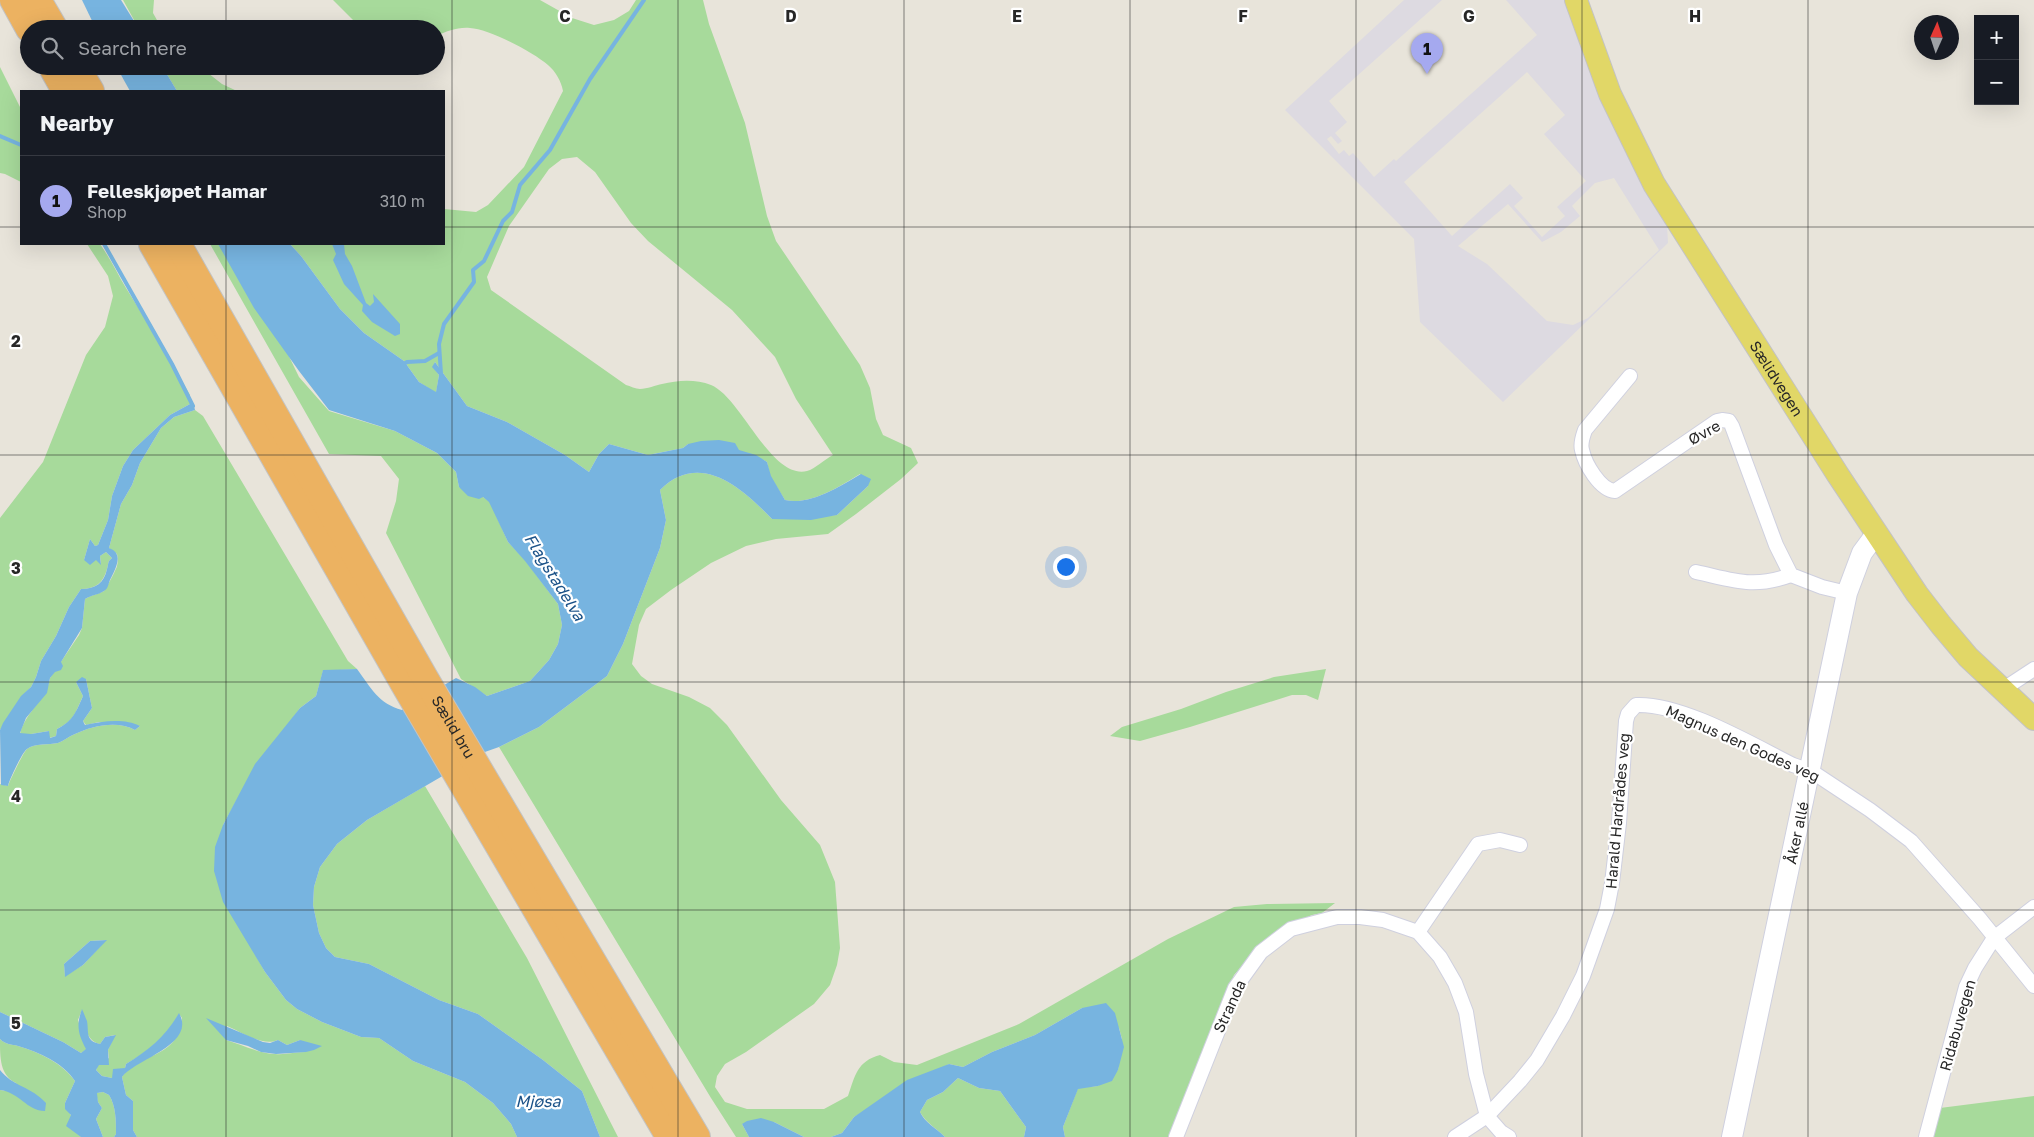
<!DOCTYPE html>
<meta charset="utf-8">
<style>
:root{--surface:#171b24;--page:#20242c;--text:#f1f3f6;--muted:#9ea1a6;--line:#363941;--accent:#a5a9ef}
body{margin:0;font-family:"Golos Text",sans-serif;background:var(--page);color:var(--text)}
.controls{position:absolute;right:15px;top:15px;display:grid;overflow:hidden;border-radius:0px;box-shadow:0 5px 20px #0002}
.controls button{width:45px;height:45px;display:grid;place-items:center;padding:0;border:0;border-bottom:1px solid var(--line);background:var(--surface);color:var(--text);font:25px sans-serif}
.compass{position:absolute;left:1914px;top:15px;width:45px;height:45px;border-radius:50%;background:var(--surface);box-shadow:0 5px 20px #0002;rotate:3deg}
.you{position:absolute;left:1065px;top:566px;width:18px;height:18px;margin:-12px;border:4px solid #fff;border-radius:50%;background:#1a73e8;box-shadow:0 0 0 8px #1a73e833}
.badge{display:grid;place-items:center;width:32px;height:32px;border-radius:50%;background:var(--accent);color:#111;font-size:16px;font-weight:700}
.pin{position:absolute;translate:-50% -41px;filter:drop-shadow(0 1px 2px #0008)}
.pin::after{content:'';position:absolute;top:26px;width:18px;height:15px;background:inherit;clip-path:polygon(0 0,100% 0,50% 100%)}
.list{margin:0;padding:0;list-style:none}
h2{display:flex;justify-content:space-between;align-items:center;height:65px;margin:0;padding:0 20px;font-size:21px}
h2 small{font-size:16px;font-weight:400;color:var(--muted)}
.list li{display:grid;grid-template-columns:32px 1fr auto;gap:15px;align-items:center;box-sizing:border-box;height:90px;padding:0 20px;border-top:1px solid var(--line)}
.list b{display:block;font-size:19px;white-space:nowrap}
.list p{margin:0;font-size:16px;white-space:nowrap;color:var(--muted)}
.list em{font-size:16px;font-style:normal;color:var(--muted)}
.icon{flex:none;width:28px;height:28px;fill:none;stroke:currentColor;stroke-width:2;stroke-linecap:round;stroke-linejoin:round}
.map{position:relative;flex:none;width:2034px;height:1137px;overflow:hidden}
.search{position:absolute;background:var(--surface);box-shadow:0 5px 20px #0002;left:20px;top:20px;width:425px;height:55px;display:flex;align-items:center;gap:12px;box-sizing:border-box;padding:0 18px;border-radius:28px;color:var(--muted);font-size:19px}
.panel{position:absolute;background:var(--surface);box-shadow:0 5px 20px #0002;left:20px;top:90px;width:425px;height:155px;border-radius:0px}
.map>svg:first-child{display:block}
.industrial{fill:#dddae1;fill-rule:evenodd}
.green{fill:#a7da9b;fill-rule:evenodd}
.water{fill:#77b4e0}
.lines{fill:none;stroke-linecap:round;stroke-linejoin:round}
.stream{stroke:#77b4e0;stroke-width:4}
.street-casing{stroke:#cfd0df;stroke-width:16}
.secondary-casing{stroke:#cfd0df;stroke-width:22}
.primary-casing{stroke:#c3c3c3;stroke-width:24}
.highway-casing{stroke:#c3c3c3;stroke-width:28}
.street{stroke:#fff;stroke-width:14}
.secondary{stroke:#fff;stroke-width:20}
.primary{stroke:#e1d767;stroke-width:22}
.highway{stroke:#ecb261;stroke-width:26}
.grid{fill:none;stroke:#272727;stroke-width:1;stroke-opacity:0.55}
.labels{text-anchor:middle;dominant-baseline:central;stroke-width:4.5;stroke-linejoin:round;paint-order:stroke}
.street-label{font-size:15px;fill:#272727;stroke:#fff}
.water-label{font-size:16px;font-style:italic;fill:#1b5288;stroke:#fff}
.grid-label{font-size:16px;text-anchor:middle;font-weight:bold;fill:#272727;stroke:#fff;stroke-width:4.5;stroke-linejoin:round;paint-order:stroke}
</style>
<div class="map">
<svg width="2034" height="1137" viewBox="0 0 2034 1137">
<rect width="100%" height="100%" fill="#e8e4da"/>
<path class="industrial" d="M1404,0H1442L1329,101L1347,122L1335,133L1342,141L1338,144L1331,136L1327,139L1339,154L1344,150L1349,156L1353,153L1374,177L1394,159L1396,161L1537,35L1506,0H1569L1667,225L1668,243L1503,402L1420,322L1414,239L1285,110ZM1527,72L1565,115L1544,134L1586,181L1557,207L1565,216L1542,237L1514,206L1523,198L1510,184L1452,236L1404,182ZM1614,178L1659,250L1588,318L1573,325L1547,321L1487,264L1458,246L1508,204L1542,242L1561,232L1580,216L1572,206L1595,183Z"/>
<g class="green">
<polygon points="123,0 154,0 153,13 162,29 139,29"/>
<path d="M333,0H540L572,18L594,25L614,20L629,11L636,0H703L709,24L745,123L767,216L776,241L860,365L870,388L876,419L883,435L911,448L918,463L901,479L856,514L828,534L776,539L746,546L711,563L671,590L646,609L639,625L632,664L641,676L652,684L689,697L710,708L727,725L781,800L820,845L835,882L840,948L837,965L830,985L814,1004L746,1052L725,1064L717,1076L715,1087L725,1102L747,1109H824L848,1096C855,1076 857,1061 880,1055L894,1062L917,1065L1019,1024L1168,939L1234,907L1267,904L1335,903L1322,913L1312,915L1284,928L1262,944L1234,975L1169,1137H1065L1063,1127L1078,1088L1098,1086L1118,1070L1122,1039L1119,1028L1082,1008L1035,1035L992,1052L963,1067L949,1064L854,1117L842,1133L831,1137H804L774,1122L742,1124L749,1137H736L711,1098L499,747L539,727L607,676L623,644L660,548L666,520L660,490C700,450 742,488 772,519L837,515L868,486L860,474C840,486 810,506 785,500L770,476L767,462C743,448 715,447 688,444L683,448L648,455L609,444L599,454L589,472L565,455L507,422L467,406L435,362L433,367L439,375L436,393L419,382L404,361L364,333L340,309L301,256L290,244H444V209L476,212L488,205L524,167L563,91C561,81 556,72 548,65C533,52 489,29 470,28C457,27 448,31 436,36V29H362ZM577,157L595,172L631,223L648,241L732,310L775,357L796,399L833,455C825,459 815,469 807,471C771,480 741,397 711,385C696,379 678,380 662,384C656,385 647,389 640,389C636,389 630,386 626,385L491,290L487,277L509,226L549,169L562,159Z"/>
<polygon points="162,66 199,66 222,84 237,91 177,91"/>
<polygon points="0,67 21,109 21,182 5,174 0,173"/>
<path d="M87,244H100C110,258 117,273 126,288C148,323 170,359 190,395V404L170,415L133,450L123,466L112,496L108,520L98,545L95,546L90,539L84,560L96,559L101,564L100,556L106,552L112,558C107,562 109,563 107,569C103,583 96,589 81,589L69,607L56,636L41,661L36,677L31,687L21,697L0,730V518L43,462L86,355L105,327L113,296L108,276Z"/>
<polygon points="210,244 222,244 284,346 299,377 329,411 395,431 437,453 456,472 459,487 483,497 490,502 508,542 525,560 558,604 562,625 558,644 549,660 530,681 487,696 461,679 386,533 396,501 399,479 381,456 329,454"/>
<path d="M195,410L203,416L348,661L357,669L323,671L316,696L300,708L285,729L239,796L223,825L235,919L265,972L286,1000L297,1009L322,1022L361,1037L379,1038L413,1061L465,1082L493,1103L511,1124L517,1137H137L133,1130V1101L126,1095L122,1077C140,1051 178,1060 182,1018L179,1014C166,1037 149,1051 126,1064L125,1068L112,1078L102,1076L96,1070L98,1065L109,1058L108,1050L115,1035L105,1037L100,1044C85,1041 85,1023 82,1010L78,1020L87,1049L81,1053L63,1042L0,1012V784L8,786C10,780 24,751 27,749C35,743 49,745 58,743C64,741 69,736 75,734C92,726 117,720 135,730L140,726L99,722L86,725L83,721L92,708L86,679L76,682L83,696C75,713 75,720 57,729L56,736L49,738V731L31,734H20C25,712 47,699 50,678L79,635L82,628L85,599C91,595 99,594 104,591C106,589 116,570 117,566C118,562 118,558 117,554L109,548L121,504L132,485L140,463L161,428L174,417ZM106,940L83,965L65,976L64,964L90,941ZM227,1026C242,1032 262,1047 278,1040L287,1045L300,1040L306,1052C296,1052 285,1055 275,1054C261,1054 240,1044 226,1040Z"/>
<polygon points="1326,669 1318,700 1306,695 1292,695 1190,727 1140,741 1110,736 1122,727 1181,709 1226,692 1274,677"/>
<polygon points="425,786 527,958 618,1137 600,1137 582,1091 543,1060 478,1014 439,1000 369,964 335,957 326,948 319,933 313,905 314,887 320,867 337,844 367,820"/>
<path d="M0,1039C6,1045 11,1044 18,1046C39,1052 62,1063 75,1081L65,1103L81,1137H0V1090L13,1092L22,1099L16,1083C0,1075 0,1059 0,1039Z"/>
<path d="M958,1078L979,1088L1000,1091L1026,1127L1024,1137H945C936,1128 926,1123 920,1112L927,1100L943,1092Z"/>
<path d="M103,1092L109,1095C116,1106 116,1121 116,1134L114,1137H103L96,1119L102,1108L98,1102L96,1093Z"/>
<polygon points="2034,1096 2034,1137 1932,1137 1940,1108"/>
</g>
<g class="water">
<polygon points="82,0 121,0 139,29 96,29"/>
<polygon points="116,66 162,66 177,91 130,91"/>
<path d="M218,244H290L301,256L340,309L364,333L404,361L419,382L436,392L439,375L432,367L435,362L467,406L507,422L565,455L589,472L599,454L609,444L648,455L683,448L688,444L701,441L719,440L735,443L739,450L756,455L767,462L771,476L785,500C810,506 840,486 861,474L871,479L868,486L837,515L811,520L772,519C742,488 700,450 660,490L666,520L660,548L623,644L607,676L539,727L499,747L482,753L367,820L337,844L320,867L314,887L313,905L319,933L326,948L335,957L369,964L439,1000L478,1014L543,1060L582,1091L600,1137H517L511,1124L493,1103L465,1082L413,1061L379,1038L361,1037L322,1022L297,1009L286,1000L265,972L223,902L214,871L215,847L223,825L255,764L300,708L316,696L323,670L357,669C371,688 379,704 402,710L456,678L475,687L487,696L530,681L549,660L558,644L562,625L558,604L525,561L508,542L489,502L483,497L479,499L468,496L459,487L456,472L437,453L395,431L329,410L299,371L254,308Z"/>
<polygon points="332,244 344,244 345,254 352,266 366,303 370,306 374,302 373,294 400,324 400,334 395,336 372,322 362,311 363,305 344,284 333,260 336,254"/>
<path d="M190,404L194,406L195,410L174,417L161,428L140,463L132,485L121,504L109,548C124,553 116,568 111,578C108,583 109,588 104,591C98,595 91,595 85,599L82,628L61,662L63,666L61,670L55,672L50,678L47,693L26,718L20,733L31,734L49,731L50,738L56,736L57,729C73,721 76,712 83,696L76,682L82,677L86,679L92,708L83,721L85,725C102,721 125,718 140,726L135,730C117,720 92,726 75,734C69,736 64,741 58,743C49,745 35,743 27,749C23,751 9,780 8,786L1,785L0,730L3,723L21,696L31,687L36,677L41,661L56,636L69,607L81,589C96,589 104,583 107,569C109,563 107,562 112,558L106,552L100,556L101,565L96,560L90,565L84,560L90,539L95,546L98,545L108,520L112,496L123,466L133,450L170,415Z"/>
<polygon points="107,940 83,965 65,977 64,964 90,941"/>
<path d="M1106,1003L1115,1013L1124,1047L1118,1070L1112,1081L1098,1086L1078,1089L1063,1127L1065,1137H1024L1026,1127L1000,1091L979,1088L958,1078L943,1092L927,1100L920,1112C925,1123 936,1128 945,1137H831L842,1133L854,1117L907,1080L949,1064L963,1067L992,1052L1035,1035L1082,1008Z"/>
<path d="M82,1009C84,1013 85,1017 87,1021C89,1032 85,1041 100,1044L105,1037L116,1035L108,1050L109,1065H99L96,1070L102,1076L112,1078L113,1069L125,1068L126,1064C149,1050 166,1036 179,1013C197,1045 135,1059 122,1077L126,1095L133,1101V1130L137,1137H114L116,1134C116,1121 116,1106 109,1095L103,1092L97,1093L98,1102L102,1108L96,1119L103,1137H81L66,1126L71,1115L65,1109V1103L75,1081C63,1063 39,1052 18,1046C11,1044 6,1045 0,1039V1012L63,1042L81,1053L86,1049C78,1034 76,1025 82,1009Z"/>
<polygon points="206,1018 263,1042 270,1043 278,1040 287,1045 300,1040 322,1046 314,1050 306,1052 276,1054 261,1052 248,1046 226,1040"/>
<path d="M0,1070C12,1086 32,1087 46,1103L45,1111C27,1111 19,1092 0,1090Z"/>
<polygon points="761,1118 774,1122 804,1137 749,1137 742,1124 747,1121"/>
</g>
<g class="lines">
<g class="stream">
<polyline points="0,136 21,145"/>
<polyline points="104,244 172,364 193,406 190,407"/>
<polyline points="402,365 407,362 425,361 439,353"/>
<polyline points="441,374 439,344 444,324 474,282 473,270 484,261 503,221 512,212 520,185 550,150 590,79 644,0"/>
</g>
<g class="street-casing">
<g id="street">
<path d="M1630,376L1585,430C1583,436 1580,443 1582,450C1585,464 1600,490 1615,491L1717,421L1722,420L1729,421L1732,426L1776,545L1791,575L1822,587L1847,593"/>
<path d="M1696,572C1733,580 1753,589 1791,575"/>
<polyline points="2002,690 2034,669"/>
<polyline points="1418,932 1478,844 1500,840 1520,845"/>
<polyline points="1176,1137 1235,988 1261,952 1291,929 1337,917 1360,917 1383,920 1418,932 1440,957 1455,983 1466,1012 1476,1074 1487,1116 1501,1132 1509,1137"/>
<path d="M1455,1137L1487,1116L1520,1081L1537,1060L1563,1016L1583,976L1607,909L1612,883L1619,823L1626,721L1628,714L1636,705C1682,703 1751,744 1793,765L1811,771L1870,810L1911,841L1980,919L2034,986"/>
<polyline points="1926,1137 1966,987 1975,968 1994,938 2034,907"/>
</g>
</g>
<g class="secondary-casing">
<g id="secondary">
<path id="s1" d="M1732,1137L1847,593L1862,553L1876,534"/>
</g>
</g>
<g class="primary-casing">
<g id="primary">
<path id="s2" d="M1576,0L1610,94L1654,184L1838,475L1917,594L1941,625L1968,657L2034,719"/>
</g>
</g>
<g class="highway-casing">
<g id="highway">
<polyline points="13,0 29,29"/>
<polyline points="38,0 55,29"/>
<polyline points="51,66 65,91"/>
<polyline points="76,66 91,91"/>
<polyline points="152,244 406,688 669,1137"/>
<path id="s3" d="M178,244L425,678L697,1137"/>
</g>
</g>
<use href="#street" class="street"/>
<use href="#secondary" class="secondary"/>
<use href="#primary" class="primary"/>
<use href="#highway" class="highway"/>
</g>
<path class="grid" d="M226,0V29M452,0V1137M678,0V1137M904,0V1137M1130,0V1137M1356,0V1137M1582,0V1137M1808,0V1137M226,66V91M0,227H21M444,227H2034M226,244V1137M0,455H2034M0,682H2034M0,910H2034"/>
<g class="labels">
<g class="street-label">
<text stroke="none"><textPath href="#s2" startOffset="430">Sælidvegen</textPath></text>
<text transform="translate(1704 432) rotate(-29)">Øvre</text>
<text stroke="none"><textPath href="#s3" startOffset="556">Sælid bru</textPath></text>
<text transform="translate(1743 743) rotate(24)">Magnus den Godes veg</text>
<text transform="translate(1617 811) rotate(-85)">Harald Hardrådes veg</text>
<text stroke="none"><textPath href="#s1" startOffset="311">Åker allé</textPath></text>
<text transform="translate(1229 1006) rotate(-65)">Stranda</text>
<text transform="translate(1957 1025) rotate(-74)">Ridabuvegen</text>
</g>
<g class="water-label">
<text transform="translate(555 577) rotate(58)">Flagstadelva</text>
<text x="538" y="1101">Mjøsa</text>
</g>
</g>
<g class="grid-label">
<text x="565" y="22">C</text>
<text x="791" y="22">D</text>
<text x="1017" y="22">E</text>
<text x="1243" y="22">F</text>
<text x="1469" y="22">G</text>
<text x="1695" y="22">H</text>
<text x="16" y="347">2</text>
<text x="16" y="574">3</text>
<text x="16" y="802">4</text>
<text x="16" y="1029">5</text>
</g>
</svg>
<div class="controls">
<button>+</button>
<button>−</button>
</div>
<svg class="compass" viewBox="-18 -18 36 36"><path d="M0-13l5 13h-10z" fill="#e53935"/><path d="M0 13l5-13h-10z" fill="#9ea1a6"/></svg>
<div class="you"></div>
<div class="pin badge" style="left:1427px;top:74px">1</div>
<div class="search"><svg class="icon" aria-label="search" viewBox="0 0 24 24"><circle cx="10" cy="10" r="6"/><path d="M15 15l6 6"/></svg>Search here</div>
<section class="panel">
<h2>Nearby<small></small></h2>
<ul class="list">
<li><span class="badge">1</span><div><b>Felleskjøpet Hamar</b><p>Shop</p></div><em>310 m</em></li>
</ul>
</section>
</div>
